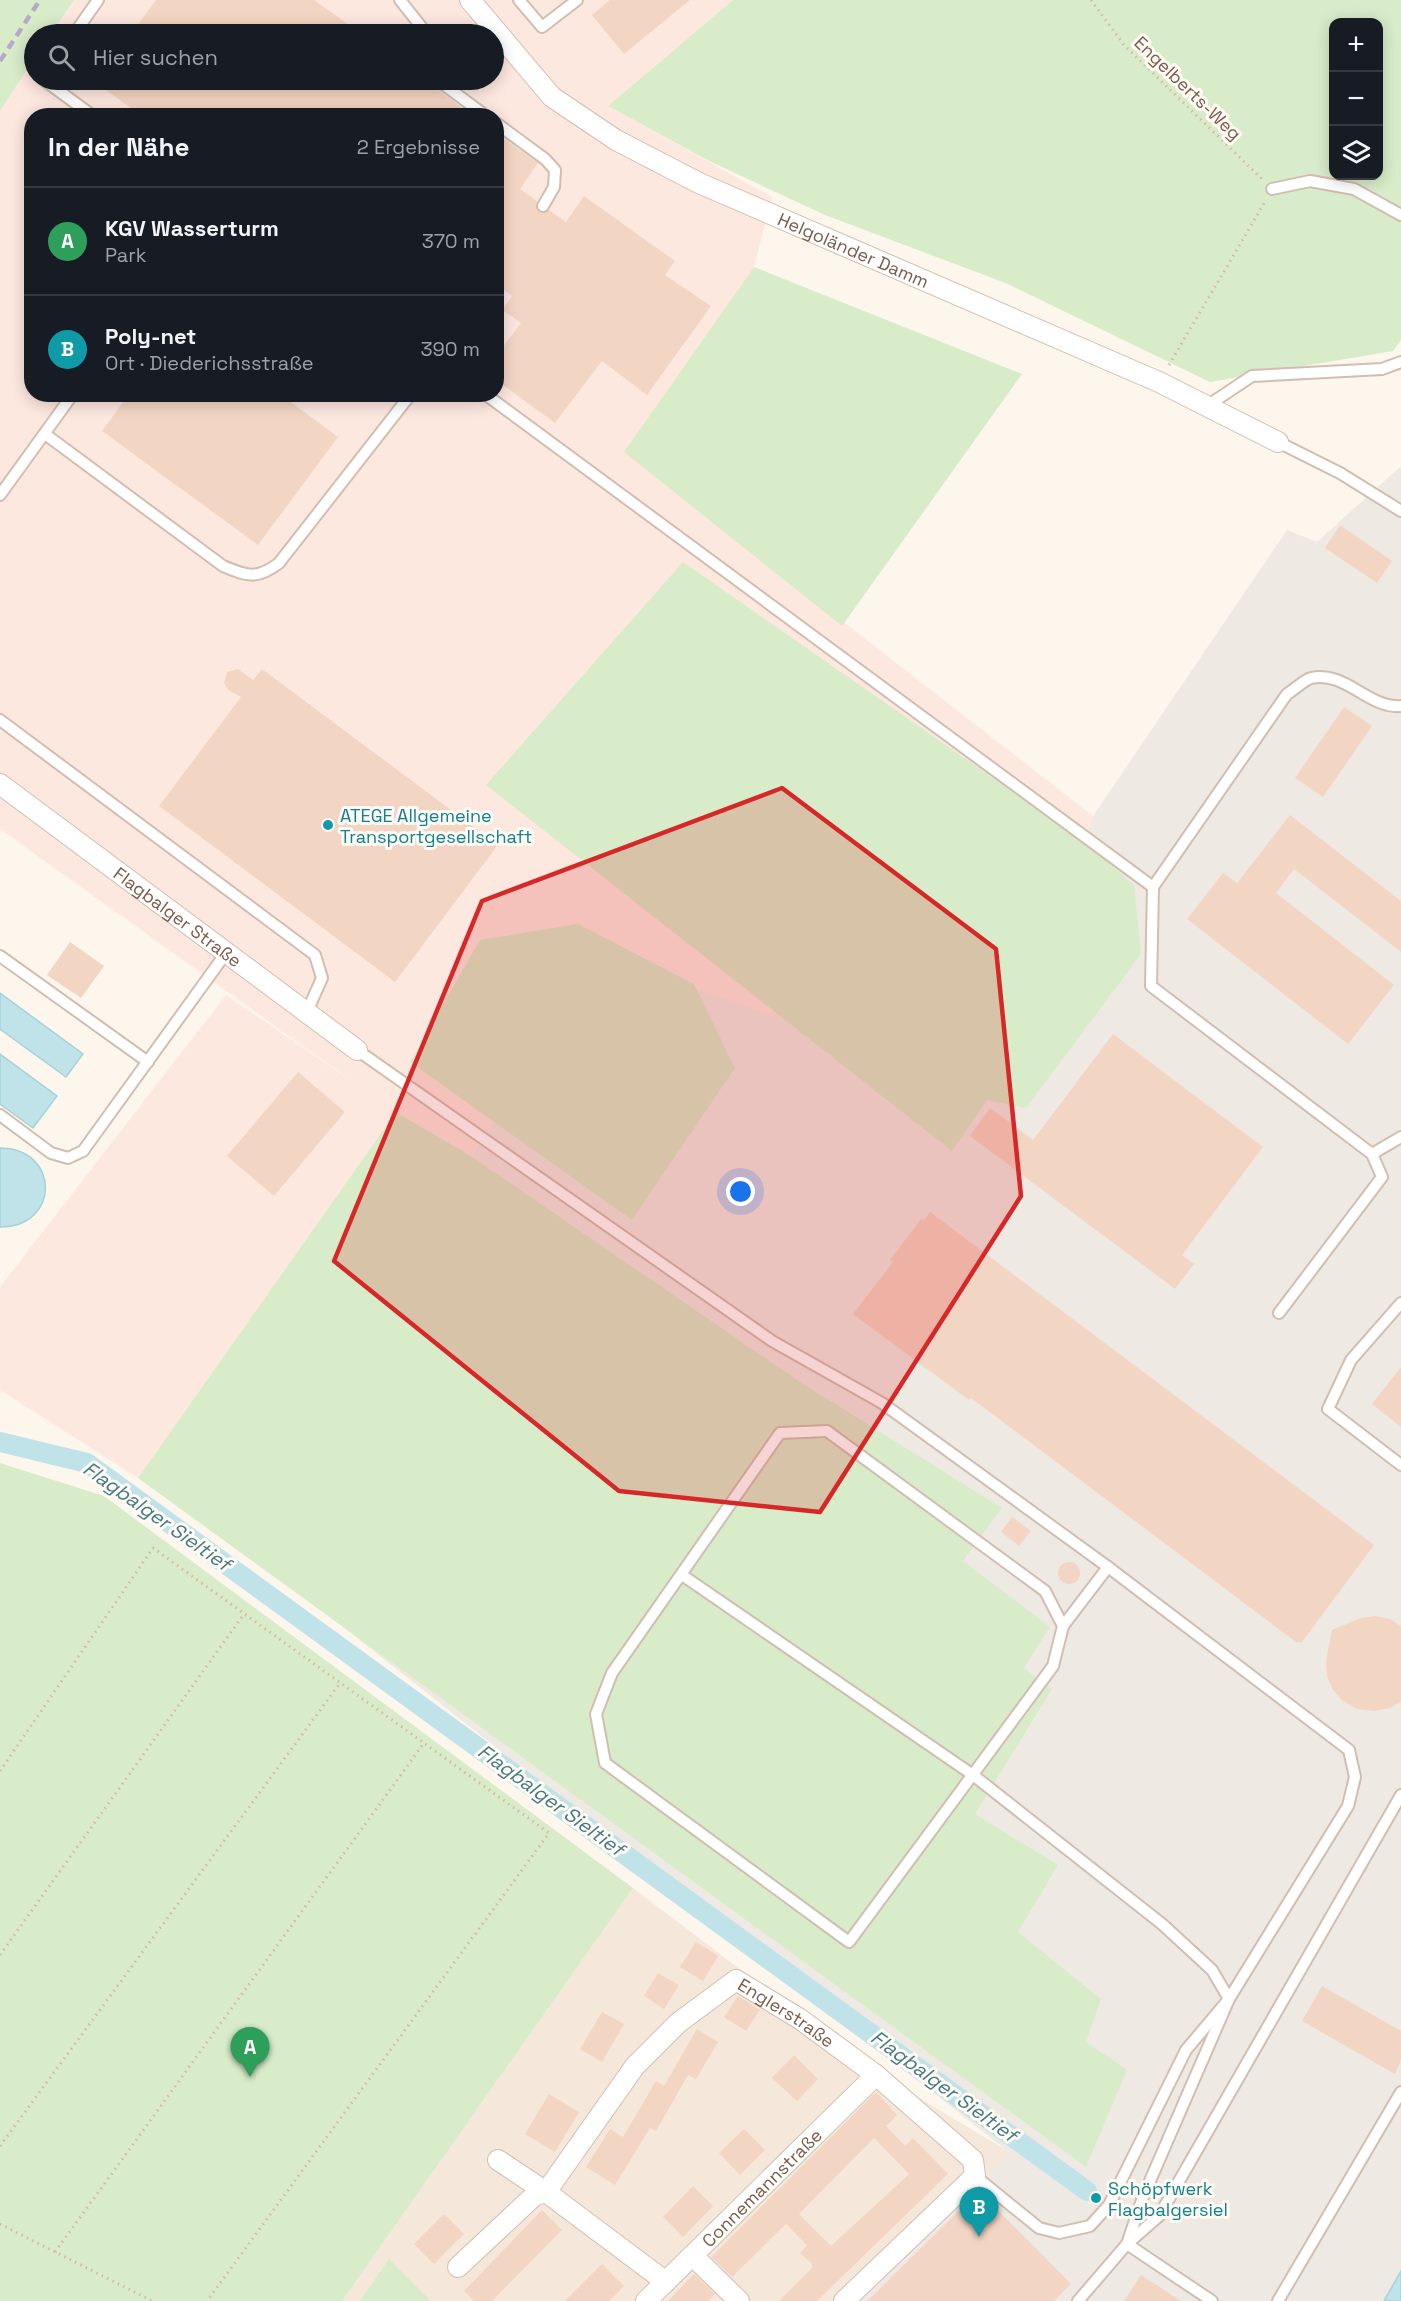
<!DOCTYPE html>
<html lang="de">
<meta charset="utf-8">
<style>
:root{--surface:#171b24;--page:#20242c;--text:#f1f3f6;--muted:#9ea1a6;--line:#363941;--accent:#7c3aed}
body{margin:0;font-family:"Space Grotesk",sans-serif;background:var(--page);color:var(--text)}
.controls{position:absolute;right:18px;top:18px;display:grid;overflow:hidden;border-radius:12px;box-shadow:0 3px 15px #0003}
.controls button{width:54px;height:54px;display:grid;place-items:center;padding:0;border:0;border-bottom:2px solid var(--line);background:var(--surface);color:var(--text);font:30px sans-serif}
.you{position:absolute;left:741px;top:1192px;width:21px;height:21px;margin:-15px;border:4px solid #fff;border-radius:50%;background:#1a73e8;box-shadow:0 0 0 9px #1a73e833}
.badge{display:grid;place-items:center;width:39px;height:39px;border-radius:50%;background:var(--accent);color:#fff;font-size:20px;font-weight:700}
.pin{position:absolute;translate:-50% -50px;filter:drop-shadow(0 2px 3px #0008)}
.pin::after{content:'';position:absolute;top:32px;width:21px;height:18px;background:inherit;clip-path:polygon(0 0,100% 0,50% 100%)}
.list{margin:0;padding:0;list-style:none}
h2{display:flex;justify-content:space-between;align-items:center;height:78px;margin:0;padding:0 24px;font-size:26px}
h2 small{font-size:20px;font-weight:400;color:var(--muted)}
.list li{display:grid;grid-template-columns:39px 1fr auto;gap:18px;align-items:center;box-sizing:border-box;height:108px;padding:0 24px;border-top:2px solid var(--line)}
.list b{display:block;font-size:22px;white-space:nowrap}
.list p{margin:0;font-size:20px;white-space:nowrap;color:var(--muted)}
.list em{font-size:20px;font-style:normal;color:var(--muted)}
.icon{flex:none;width:33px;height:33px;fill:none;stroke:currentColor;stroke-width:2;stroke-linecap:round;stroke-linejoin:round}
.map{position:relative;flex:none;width:1401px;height:2301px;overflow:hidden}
.search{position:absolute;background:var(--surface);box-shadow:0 3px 15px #0003;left:24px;top:24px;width:480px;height:66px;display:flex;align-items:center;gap:15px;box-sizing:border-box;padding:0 21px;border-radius:33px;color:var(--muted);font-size:22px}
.panel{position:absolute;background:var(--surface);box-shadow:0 3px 15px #0003;left:24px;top:108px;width:480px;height:294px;border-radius:24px}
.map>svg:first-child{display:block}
.residential{fill:#f5e8da}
.commercial{fill:#fde8e0;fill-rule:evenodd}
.industrial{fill:#efe9e4}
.green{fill:#d8ecc9;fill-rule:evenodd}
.water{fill:#bfe3e8;stroke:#a5d3da;stroke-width:1.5}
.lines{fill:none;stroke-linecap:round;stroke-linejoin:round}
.canal{stroke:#bfe3e8;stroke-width:20}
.building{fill:#f3d5c3;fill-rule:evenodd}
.service-casing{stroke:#d1beb0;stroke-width:14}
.minor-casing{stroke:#d1beb0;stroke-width:22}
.path{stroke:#d9b8a5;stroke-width:3;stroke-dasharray:1.5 4.5;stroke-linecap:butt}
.service{stroke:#fff;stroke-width:10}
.minor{stroke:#fff;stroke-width:20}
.rail{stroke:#b9a8c9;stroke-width:4.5;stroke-dasharray:9 6;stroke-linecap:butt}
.marked{fill:#d62828;fill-opacity:0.2;stroke:#d62828;stroke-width:4.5;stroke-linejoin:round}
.culture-dot{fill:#0f9aa8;stroke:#fffaf3;stroke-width:2}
.labels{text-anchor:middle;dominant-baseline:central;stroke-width:6;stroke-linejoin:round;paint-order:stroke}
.street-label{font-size:18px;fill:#7a5c4d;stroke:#fffaf3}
.culture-label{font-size:18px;fill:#0d838f;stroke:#fffaf3;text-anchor:start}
.water-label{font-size:20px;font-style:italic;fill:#437c86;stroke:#fffaf3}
</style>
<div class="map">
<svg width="1401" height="2301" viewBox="0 0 1401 2301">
<rect width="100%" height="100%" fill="#fdf6ec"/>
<polygon class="residential" points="633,1888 874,2071 1011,2153 860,2301 342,2301"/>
<path class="commercial" d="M74,0H733L608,106L772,197L754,267L625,452L1093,816L1000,1095L604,957L471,1156L396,1112L138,1478L0,1390V1287L226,995L356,1084L0,829V111L34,59V80H494V34H51ZM32,116H496V394H32Z"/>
<polygon class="industrial" points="1401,466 1401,2271 1384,2301 859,2301 1010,2153 205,1518 471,1156 604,957 1000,1094 1093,816 1287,530 1317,542"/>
<g class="green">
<polygon points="0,0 74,0 51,34 34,34 34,59 0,111"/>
<path d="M733,0H1401V340L1393,351L1210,382L1008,284L825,215L709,161L608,106ZM1334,22H1378V176H1334Z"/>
<polygon points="754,267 1022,374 842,626 624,452"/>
<polygon points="683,562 1078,837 1134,885 1141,954 1026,1108 987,1100 952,1151 486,785"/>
<polygon points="578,924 694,984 735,1068 632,1220 410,1062 480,940"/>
<polygon points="396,1112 471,1156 800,1382 1002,1508 963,1561 1050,1627 1024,1668 1052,1689 975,1814 1058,1865 1018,1932 1101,1999 1086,2042 1127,2070 1086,2167 138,1478"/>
<polygon points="0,1463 104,1496 633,1888 342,2301 0,2301"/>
<polygon points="389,2259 431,2301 360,2301"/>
</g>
<g class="water">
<polygon points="0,993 83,1054 66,1077 0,1029"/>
<polygon points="0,1054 57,1096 33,1128 0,1104"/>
<path d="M0,1148C60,1148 61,1227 0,1227Z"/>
<polygon points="1401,2271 1401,2301 1384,2301"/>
</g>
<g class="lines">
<polyline class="canal" points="0,1442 87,1463 1087,2191"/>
</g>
<g class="building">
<polygon points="156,0 314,0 362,34 131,34"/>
<polygon points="610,0 690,0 624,54 592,15"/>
<polygon points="92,80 425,80 473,116 142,116"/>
<polygon points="496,133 538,163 520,189 537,201 536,207 539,212 544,213 549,210 566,222 584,196 675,261 665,275 711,306 647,395 602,361 555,423 496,380 496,356 521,323 502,310 512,296 496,284"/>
<polygon points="129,394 280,394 338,437 258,545 102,431"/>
<polygon points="1340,525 1392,561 1377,583 1325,548"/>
<polygon points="238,669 253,680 262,669 498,845 395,982 159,806 241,697 228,690 224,683 227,672"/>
<polygon points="1344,707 1372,726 1323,797 1295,778"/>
<polygon points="1290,815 1401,901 1401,952 1294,869 1276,893 1394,985 1348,1044 1187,919 1223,873 1237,883"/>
<polygon points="70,942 104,966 81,998 47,975"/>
<polygon points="1113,1034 1263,1147 1182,1255 1194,1264 1175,1289 970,1136 990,1108 1033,1140"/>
<polygon points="298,1072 345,1112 274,1196 227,1156"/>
<polygon points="930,1212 1374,1545 1302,1642 1296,1642 971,1398 969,1400 853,1314 893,1262 890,1260 922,1218 924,1220"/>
<polygon points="1401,1367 1401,1427 1372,1404"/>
<polygon points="1012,1517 1031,1531 1019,1546 1001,1532"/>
<circle cx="1069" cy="1573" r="11"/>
<polygon points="1376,1616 1390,1619 1401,1626 1401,1702 1390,1708 1374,1711 1357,1709 1343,1701 1333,1690 1327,1676 1326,1661 1332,1630 1361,1618"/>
<polygon points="696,1942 718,1956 703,1981 680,1967"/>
<polygon points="658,1973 679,1985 664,2009 644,1996"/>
<polygon points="1322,1986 1401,2031 1401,2060 1395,2074 1302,2021"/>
<polygon points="738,1996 760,2010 746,2031 724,2017"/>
<polygon points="602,2012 624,2024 602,2062 580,2049"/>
<polygon points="697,2029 718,2042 696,2079 688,2075 656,2131 650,2128 615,2185 586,2167 610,2129 623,2137 656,2081 664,2086"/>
<polygon points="794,2055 818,2079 797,2101 772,2078"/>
<path d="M876,2092L897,2115L886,2126L905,2146L913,2138L948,2174L817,2301H779L812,2268V2264L800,2253L807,2245L786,2224L732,2277L711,2257ZM874,2138L909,2174L831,2246L799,2214Z"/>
<polygon points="549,2094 579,2112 555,2152 525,2134"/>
<polygon points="744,2129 765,2150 740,2175 719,2153"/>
<polygon points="693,2186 713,2206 683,2237 663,2217"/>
<polygon points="979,2191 1071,2284 1054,2301 867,2301"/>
<polygon points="542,2210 562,2230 492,2301 474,2301 464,2291"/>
<polygon points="444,2214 464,2234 434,2264 414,2244"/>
<polygon points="602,2264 624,2286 609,2301 565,2301"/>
<polygon points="694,2274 715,2294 708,2301 668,2301"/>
<polygon points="1141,2275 1181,2301 1124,2301"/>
</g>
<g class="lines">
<g class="service-casing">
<g id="service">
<polyline points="400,0 427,34"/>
<polyline points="519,0 542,27 577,0"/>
<polyline points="74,34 98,0"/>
<polyline points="44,80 93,116"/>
<polyline points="442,80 443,84 486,116"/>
<polyline points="496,123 545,159 555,170 554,187 543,206"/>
<polyline points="1272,189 1310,181 1354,189 1401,215"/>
<polyline points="485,394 1153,887 1151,986 1372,1154 1382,1177 1279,1313"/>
<polyline points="1207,406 1252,376 1382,369 1401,362"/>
<path d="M45,434L223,566C247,576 257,580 279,563L411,394"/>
<polyline points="1278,442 1340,473 1401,511"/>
<polyline points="0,495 73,394"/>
<polyline points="0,720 315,955 322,978 306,1014"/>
<path d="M1153,887L1287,694C1294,690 1304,680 1311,678C1345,670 1369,709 1401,706"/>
<polyline points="0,956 148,1062"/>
<polyline points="357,1050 772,1341 882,1403 1108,1567 1349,1750 1355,1777 1348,1806 1229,1999 1143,2197 1127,2244"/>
<polyline points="0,1115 51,1153 68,1158 83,1151 226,953"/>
<polyline points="1372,1154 1401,1137"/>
<polyline points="1401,1303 1351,1360 1328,1409 1401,1465"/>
<polygon points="827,1431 1045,1591 1063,1626 1053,1666 849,1942 605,1763 596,1714 612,1673 780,1433"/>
<polyline points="682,1575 973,1775 1162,1924 1212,1970 1229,1999 1186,2050 1109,2205 1090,2226 1059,2233 1039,2228 975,2176"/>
<polyline points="1063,1626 1108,1567"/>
<polyline points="1127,2244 1212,2301"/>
<polyline points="1078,2301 1127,2244 1159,2216 1401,1795"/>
<polyline points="1278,2301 1401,2092"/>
</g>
</g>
<g class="minor-casing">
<g id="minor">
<path id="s1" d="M470,0L552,97L616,140L699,183L1159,382L1278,442"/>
<path id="s2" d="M0,784L357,1050"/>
<polyline points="498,2160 546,2192 666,2282"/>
<polyline points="693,2256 739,2301"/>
<path id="s3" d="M458,2267L535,2195L546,2192L635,2066L678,2023L736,1980L800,2019L876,2075L973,2160L975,2176L844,2301"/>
<path id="s4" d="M646,2301L876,2075"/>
</g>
</g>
<g class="path">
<polyline points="1091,0 1124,45 1262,179"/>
<polyline points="1169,365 1266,200"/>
<polyline points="0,1771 153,1548 549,1833 207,2301"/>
<polyline points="0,1955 244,1614"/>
<polyline points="0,2146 340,1683"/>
<polyline points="0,2224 152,2301"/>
<polyline points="55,2252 424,1743"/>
</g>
<use href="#service" class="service"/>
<use href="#minor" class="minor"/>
<polyline class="rail" points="0,61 40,0"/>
</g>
<path class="marked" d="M782,788L996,949L1021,1196L820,1512L619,1491L334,1261L482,901Z"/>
<g class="culture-dot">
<circle cx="328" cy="825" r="6"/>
<circle cx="1096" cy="2198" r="6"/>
</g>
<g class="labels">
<g class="street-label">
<text transform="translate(1188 88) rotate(44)">Engelberts-Weg</text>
<text stroke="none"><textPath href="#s1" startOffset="466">Helgoländer Damm</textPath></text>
<text stroke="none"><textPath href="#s2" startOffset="222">Flagbalger Straße</textPath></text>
<text stroke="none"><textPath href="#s3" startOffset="464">Englerstraße</textPath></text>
<text stroke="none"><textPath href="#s4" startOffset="162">Connemannstraße</textPath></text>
</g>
<g class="culture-label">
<text x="340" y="815">ATEGE Allgemeine<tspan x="340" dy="21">Transportgesellschaft</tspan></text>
<text x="1108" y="2188">Schöpfwerk<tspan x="1108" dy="21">Flagbalgersiel</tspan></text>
</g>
<g class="water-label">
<text transform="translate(157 1516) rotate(35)">Flagbalger Sieltief</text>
<text transform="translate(551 1800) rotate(36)">Flagbalger Sieltief</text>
<text transform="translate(944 2086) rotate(36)">Flagbalger Sieltief</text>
</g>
</g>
</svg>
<div class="controls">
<button>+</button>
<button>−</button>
<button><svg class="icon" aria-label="layers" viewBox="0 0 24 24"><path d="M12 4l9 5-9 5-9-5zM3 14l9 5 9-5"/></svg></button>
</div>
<div class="you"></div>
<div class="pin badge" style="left:250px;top:2077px;background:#2e9e5b">A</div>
<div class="pin badge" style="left:979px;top:2237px;background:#0f9aa8">B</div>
<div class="search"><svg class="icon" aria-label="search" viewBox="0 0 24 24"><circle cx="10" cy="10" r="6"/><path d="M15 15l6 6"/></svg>Hier suchen</div>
<section class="panel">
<h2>In der Nähe<small>2 Ergebnisse</small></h2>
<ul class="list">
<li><span class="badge" style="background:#2e9e5b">A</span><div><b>KGV Wasserturm</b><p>Park</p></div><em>370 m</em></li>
<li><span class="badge" style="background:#0f9aa8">B</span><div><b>Poly-net</b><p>Ort · Diederichsstraße</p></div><em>390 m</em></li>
</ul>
</section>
</div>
